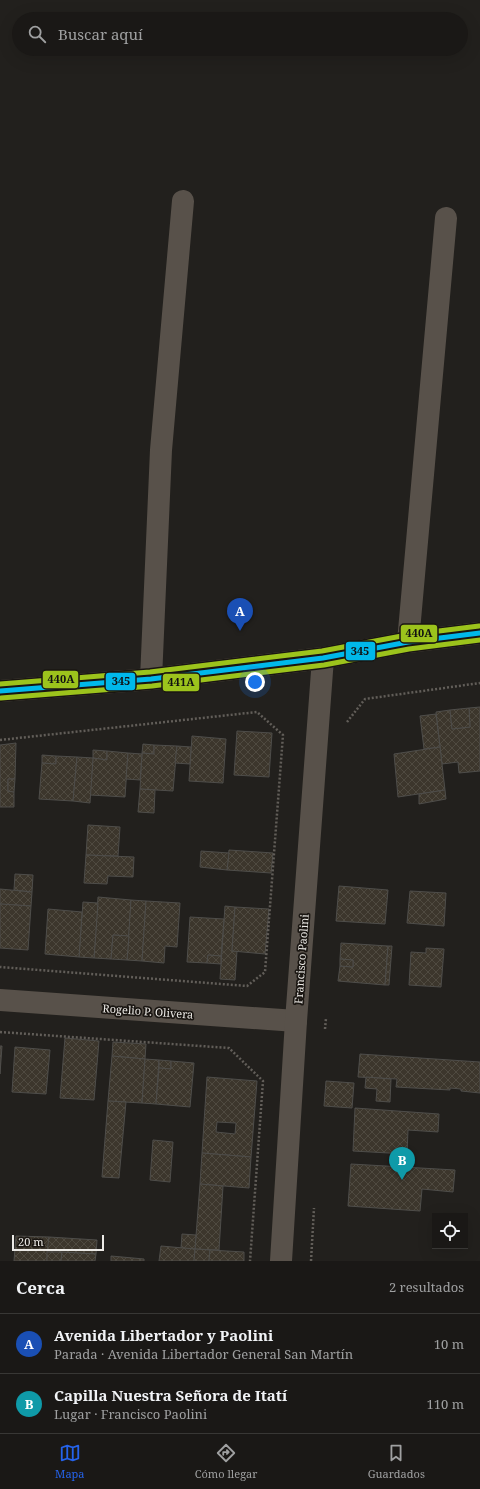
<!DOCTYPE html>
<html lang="es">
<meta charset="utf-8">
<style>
:root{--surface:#1a1816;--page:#272523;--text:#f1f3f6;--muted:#9fa0a1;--line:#383735;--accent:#2563eb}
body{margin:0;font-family:"Noto Serif",serif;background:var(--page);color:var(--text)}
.controls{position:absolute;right:12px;bottom:12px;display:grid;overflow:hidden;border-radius:0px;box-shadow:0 4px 16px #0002}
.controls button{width:36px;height:36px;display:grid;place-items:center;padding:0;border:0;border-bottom:1px solid var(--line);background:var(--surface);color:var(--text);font:20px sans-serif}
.scale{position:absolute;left:12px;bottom:10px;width:92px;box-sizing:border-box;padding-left:4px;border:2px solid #eceae6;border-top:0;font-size:11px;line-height:14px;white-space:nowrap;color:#eceae6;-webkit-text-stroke:3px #1a1612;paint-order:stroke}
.you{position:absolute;left:255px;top:682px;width:14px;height:14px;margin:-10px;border:3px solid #fff;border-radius:50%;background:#1a73e8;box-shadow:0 0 0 6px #1a73e833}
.badge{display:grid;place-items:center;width:26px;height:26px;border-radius:50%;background:var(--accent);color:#fff;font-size:13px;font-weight:700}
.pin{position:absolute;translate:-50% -33px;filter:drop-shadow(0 1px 2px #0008)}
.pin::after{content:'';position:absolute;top:21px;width:14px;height:12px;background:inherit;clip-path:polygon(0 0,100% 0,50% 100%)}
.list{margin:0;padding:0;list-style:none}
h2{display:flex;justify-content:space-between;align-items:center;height:52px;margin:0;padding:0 16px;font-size:17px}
h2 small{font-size:13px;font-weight:400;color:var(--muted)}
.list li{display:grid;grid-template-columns:26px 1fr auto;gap:12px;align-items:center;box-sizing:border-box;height:60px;padding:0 16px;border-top:1px solid var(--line)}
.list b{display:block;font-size:15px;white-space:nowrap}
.list p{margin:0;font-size:13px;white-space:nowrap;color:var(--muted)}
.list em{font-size:13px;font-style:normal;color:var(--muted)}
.icon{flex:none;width:22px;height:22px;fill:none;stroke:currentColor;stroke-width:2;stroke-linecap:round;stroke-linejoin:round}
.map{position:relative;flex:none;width:480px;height:1261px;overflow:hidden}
.search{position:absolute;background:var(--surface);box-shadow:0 4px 16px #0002;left:12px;right:12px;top:12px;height:44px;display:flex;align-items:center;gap:10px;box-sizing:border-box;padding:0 14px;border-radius:22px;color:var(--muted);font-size:15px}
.sheet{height:172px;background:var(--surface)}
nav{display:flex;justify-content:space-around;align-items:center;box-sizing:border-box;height:56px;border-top:1px solid var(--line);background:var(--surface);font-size:11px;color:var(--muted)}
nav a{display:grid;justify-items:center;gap:2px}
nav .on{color:var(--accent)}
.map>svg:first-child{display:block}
.building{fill:url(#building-cross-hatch);stroke:#4e4d4a;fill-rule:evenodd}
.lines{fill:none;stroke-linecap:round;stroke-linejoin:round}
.path{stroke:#625e59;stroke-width:2.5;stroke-dasharray:2 2;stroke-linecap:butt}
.street{stroke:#58514a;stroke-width:22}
.secondary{stroke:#635c54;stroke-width:22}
.bus-1-casing{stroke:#1a1612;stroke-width:8}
.bus-2-casing{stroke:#1a1612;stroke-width:8}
.bus-3-casing{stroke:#1a1612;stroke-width:8}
.bus-1{stroke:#00b8ea;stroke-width:5}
.bus-2{stroke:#9cc31c;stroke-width:5}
.bus-3{stroke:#9cc31c;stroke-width:5}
.labels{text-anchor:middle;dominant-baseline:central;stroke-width:3.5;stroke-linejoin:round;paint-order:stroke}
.street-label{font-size:11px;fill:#eceae6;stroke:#1a1612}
.line-badge{stroke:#1a1612;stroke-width:1.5}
.pale-badge-label{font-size:11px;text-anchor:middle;font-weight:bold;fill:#111}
</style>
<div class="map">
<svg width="480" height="1261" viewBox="0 0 480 1261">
<defs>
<pattern id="building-cross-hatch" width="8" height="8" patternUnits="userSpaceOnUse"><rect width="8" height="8" fill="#3c362c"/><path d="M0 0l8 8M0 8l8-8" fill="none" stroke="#4f4a40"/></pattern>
</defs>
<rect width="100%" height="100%" fill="#22201d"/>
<g class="building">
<polygon points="480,707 480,771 459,773 458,762 442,764 436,712 450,710 452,729 470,727 469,708"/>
<polygon points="469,708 470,727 452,729 450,710"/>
<polygon points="436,714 440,747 424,749 420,716"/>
<polygon points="237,731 272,733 269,777 234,775"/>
<polygon points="192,736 226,739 223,783 189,781"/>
<polygon points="16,743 15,779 8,779 8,791 14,792 14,807 0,807 0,745"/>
<polygon points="143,744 154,745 154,754 142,753"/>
<polygon points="154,745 177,746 173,791 140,789 142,753 154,754"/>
<polygon points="177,746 191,747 190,764 175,763"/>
<polygon points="440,747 445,790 398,797 394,754"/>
<polygon points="93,750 107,751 107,760 93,758"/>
<polygon points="107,751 128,753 125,797 90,795 93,758 107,760"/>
<polygon points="128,753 142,754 140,780 126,779"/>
<polygon points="42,755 56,756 56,764 42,763"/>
<polygon points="56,756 77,757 73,801 39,799 42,763 56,764"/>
<polygon points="77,757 93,758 90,803 73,801"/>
<polygon points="8,779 15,779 14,792 8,791"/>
<polygon points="140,789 155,790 154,813 138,812"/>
<polygon points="445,790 446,799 419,804 419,794"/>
<polygon points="88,825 120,827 118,856 86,855"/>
<polygon points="229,850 273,853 271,873 227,870"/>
<polygon points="201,851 229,853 227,870 200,867"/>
<polygon points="86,855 134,857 133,877 108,876 107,884 84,883"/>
<polygon points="15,874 33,875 32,892 14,890"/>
<polygon points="339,886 388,890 385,924 336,921"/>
<polygon points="0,889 32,892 31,906 0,904"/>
<polygon points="410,891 446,893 444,926 407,923"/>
<polygon points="98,897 131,900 129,936 113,935 111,959 94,958"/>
<polygon points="131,900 146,901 142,961 127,960"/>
<polygon points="146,901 180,903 177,947 165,946 164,963 142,961"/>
<polygon points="83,902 98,903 94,958 79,957"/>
<polygon points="0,904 31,906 28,950 0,948"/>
<polygon points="225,906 235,907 232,951 237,951 235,980 220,979"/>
<polygon points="235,907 269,909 265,954 232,951"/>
<polygon points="48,909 82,912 79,957 45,954"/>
<polygon points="190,917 224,919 221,956 208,955 207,963 187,962"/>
<polygon points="113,935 129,936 127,960 111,959"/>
<polygon points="341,943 388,946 385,985 338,981 340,966 353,967 353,960 340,959"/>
<polygon points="388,946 392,946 389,985 385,985"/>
<polygon points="426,948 444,949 441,987 409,985 411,952 426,953"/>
<polygon points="208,955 221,956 221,964 207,963"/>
<polygon points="340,959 353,960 353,967 340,966"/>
<polygon points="65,1038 99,1041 94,1100 60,1098"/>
<polygon points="113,1042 146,1044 145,1059 112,1056"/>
<polygon points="0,1046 2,1046 0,1074"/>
<polygon points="15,1047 50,1050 46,1094 12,1092"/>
<polygon points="360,1054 480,1062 480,1093 461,1091 461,1089 450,1088 450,1090 396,1087 397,1079 358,1077"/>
<polygon points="112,1056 145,1059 142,1103 108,1101"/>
<polygon points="145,1059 159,1060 156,1104 142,1103"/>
<polygon points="159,1060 171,1061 171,1069 159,1068"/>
<polygon points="171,1061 194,1063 190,1107 156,1104 159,1068 171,1069"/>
<path d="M207,1077L257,1081L251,1157L202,1153ZM217,1122L236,1123L235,1134L216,1132Z"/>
<polygon points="366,1077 391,1079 390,1102 376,1101 377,1089 365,1088"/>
<polygon points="326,1081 354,1083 352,1108 324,1106"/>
<polygon points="108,1101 126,1102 119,1178 102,1177"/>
<polygon points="355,1108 439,1114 438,1132 408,1130 407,1154 353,1151"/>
<polygon points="153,1140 173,1142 170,1182 150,1180"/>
<polygon points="202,1153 251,1157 249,1188 200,1184"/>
<polygon points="351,1164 455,1170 453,1192 422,1189 420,1211 348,1206"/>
<polygon points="200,1184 223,1186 219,1250 195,1249"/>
<polygon points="182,1234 196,1235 195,1249 181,1248"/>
<polygon points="16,1236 49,1237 47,1261 14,1261"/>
<polygon points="49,1237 97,1240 96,1254 47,1252"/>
<polygon points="161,1246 195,1249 194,1261 159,1261"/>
<polygon points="195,1249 210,1250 209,1261 194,1261"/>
<polygon points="210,1250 244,1252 244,1261 209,1261"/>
<polygon points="47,1252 62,1252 61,1261 47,1261"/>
<polygon points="62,1252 96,1254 95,1261 61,1261"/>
<polygon points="111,1256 144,1259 144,1261 111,1261"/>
</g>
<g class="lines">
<g class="path">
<polyline points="347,722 365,699 480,683"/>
<polyline points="0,740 257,712 283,735 265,972 247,986 0,967"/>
<polyline points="325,1029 326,1018"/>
<polyline points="0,1032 229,1048 263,1081 250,1261"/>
<polyline points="311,1261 314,1208"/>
</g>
<g class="street">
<polyline points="408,642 446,218"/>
<polyline points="151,679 161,450 183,201"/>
<polyline points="0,1000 296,1021"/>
<polyline points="281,1261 296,1021 323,658"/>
</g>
<polyline class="secondary" points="0,691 151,679 323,658 408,642 480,633"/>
<g class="bus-1-casing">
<polyline id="bus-1" points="0,691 151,679 323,658 408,642 480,633"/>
</g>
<g class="bus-2-casing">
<polyline id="bus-2" points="1,698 152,686 324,665 409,649 480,640"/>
</g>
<g class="bus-3-casing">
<polyline id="bus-3" points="0,684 150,672 322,651 407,635 479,626"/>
</g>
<use href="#bus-1" class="bus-1"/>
<use href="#bus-2" class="bus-2"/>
<use href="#bus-3" class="bus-3"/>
</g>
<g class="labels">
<g class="street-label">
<text transform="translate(301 959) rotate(-86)">Francisco Paolini</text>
<text transform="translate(148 1011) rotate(4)">Rogelio P. Olivera</text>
</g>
</g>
<g class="line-badge">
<rect x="400" y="624" width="38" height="19" rx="4" fill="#9cc31c"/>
<rect x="345" y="641" width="31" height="20" rx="4" fill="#00b8ea"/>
<rect x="42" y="670" width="37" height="19" rx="4" fill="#9cc31c"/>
<rect x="105" y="672" width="31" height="19" rx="4" fill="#00b8ea"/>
<rect x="162" y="673" width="38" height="19" rx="4" fill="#9cc31c"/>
</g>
<g class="pale-badge-label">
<text x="419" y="637">440A</text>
<text x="360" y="655">345</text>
<text x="61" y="683">440A</text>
<text x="121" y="685">345</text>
<text x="181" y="686">441A</text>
</g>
</svg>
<div class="controls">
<button><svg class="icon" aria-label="locate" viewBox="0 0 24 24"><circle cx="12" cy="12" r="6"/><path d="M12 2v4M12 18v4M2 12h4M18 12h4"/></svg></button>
</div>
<div class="scale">20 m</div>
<div class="you"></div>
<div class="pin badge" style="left:240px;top:631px;background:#1a4fb4">A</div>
<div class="pin badge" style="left:402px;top:1180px;background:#0f9aa8">B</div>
<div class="search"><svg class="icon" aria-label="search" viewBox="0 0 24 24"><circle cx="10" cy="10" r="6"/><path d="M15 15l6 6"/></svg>Buscar aquí</div>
</div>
<section class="sheet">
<h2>Cerca<small>2 resultados</small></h2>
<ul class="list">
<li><span class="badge" style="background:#1a4fb4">A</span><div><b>Avenida Libertador y Paolini</b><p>Parada · Avenida Libertador General San Martín</p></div><em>10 m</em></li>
<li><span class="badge" style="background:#0f9aa8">B</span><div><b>Capilla Nuestra Señora de Itatí</b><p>Lugar · Francisco Paolini</p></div><em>110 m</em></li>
</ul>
</section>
<nav>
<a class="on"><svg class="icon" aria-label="map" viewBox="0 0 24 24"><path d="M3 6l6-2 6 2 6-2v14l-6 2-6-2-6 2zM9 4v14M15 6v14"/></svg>Mapa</a>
<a><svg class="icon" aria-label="directions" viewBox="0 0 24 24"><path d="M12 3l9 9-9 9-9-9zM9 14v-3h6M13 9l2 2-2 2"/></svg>Cómo llegar</a>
<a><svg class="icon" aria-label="saved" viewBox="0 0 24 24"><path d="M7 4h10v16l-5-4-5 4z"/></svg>Guardados</a>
</nav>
